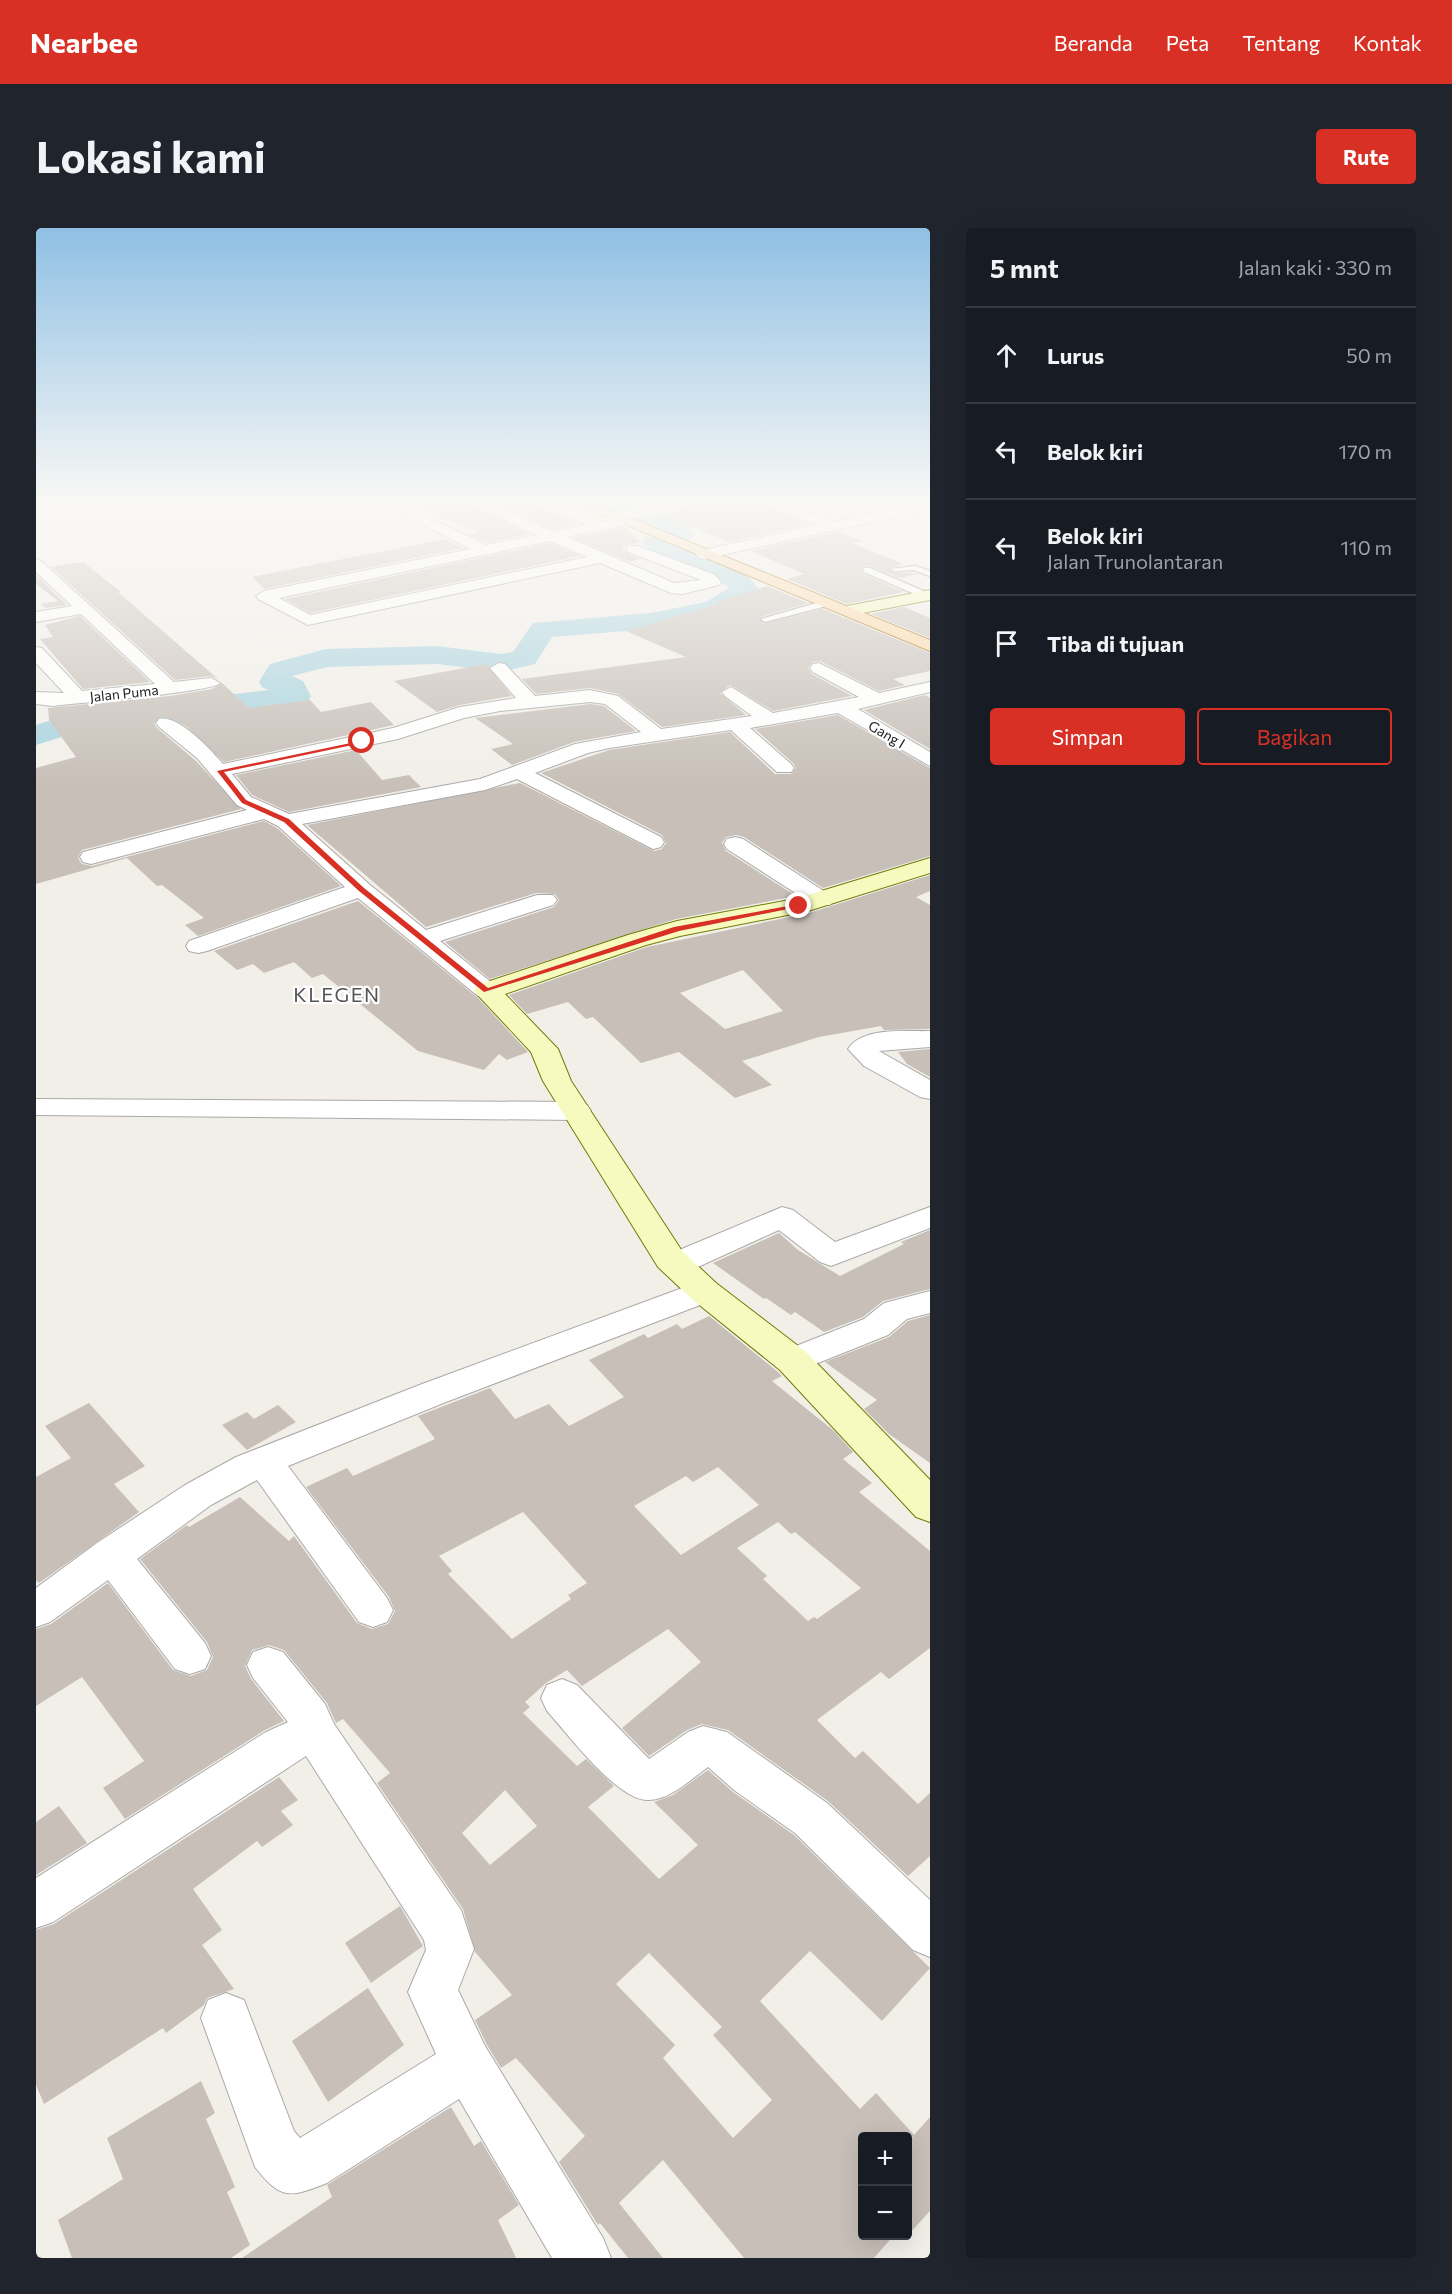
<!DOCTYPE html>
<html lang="id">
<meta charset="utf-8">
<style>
:root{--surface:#171b24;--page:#20242c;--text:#f1f3f6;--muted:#9ea1a6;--line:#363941;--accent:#d93025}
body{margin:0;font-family:Commissioner,sans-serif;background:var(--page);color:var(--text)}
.controls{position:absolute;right:18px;bottom:18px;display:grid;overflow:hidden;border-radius:6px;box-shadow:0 6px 24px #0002}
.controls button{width:54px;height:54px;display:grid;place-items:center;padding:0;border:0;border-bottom:2px solid var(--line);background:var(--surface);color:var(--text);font:30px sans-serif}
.stop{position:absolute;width:18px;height:18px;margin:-14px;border:4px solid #d93025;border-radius:50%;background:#fff}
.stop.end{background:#d93025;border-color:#fff;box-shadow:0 2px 6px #0008}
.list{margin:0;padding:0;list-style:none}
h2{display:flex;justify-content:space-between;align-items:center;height:78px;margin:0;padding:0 24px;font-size:26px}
h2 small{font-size:20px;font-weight:400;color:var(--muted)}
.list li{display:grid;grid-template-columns:39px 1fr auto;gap:18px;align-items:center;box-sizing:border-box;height:96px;padding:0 24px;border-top:2px solid var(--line)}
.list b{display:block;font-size:22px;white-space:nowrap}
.list p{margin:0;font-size:20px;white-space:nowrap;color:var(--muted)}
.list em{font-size:20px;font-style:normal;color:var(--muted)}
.actions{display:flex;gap:12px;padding:18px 24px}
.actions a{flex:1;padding:14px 0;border:2px solid var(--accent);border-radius:6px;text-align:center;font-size:21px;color:var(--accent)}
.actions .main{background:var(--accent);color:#fff}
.icon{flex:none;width:33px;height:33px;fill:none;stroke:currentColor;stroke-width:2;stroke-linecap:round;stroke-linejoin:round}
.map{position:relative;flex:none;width:894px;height:2030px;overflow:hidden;border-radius:6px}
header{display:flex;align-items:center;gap:36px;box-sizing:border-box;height:84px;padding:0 30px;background:var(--accent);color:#fff}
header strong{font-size:28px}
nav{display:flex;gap:33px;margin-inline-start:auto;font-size:21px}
.intro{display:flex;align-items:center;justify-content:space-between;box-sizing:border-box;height:144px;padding:0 36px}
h1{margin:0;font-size:42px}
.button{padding:15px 27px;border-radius:6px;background:var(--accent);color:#fff;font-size:21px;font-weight:700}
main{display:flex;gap:36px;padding:0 36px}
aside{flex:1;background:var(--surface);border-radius:6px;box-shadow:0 6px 24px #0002}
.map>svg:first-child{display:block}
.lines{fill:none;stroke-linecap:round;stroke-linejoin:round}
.river{fill:#aad3df;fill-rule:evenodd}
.building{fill:#c7bfb8;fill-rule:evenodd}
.lane-casing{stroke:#a9a9a9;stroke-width:3}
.street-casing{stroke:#a9a9a9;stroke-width:2}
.secondary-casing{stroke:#707d05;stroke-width:2}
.primary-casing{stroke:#a06b00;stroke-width:2}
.lane{fill:#fff;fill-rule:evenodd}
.street{fill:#fff;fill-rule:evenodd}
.secondary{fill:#f7fabf;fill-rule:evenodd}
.primary{fill:#fcd6a4;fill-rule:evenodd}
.route{fill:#d93025}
.labels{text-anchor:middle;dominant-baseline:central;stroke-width:4.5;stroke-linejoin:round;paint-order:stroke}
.far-street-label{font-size:14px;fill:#222;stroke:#fff}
.quarter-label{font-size:20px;letter-spacing:1.5px;fill:#555;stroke:#fff}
</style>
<header>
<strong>Nearbee</strong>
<nav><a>Beranda</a><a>Peta</a><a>Tentang</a><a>Kontak</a></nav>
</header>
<div class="intro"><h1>Lokasi kami</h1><a class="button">Rute</a></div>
<main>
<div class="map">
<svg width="894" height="2030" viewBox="0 0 894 2030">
<rect width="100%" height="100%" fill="#f2efe9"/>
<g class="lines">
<path class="river" d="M572,276H603L652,297L657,307L654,312L637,317L710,346L723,361C714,374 693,384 678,388L615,401L516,409L499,436L465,444L401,436L291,439L256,448L267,453L275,468L271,475L38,505L0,517V497L34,486L233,462L227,460L223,454L234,436L290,421L401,418L465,426L477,424L497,395L615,385L670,374L694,359L616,326L606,315L609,310L628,304L575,281Z"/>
</g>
<g class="building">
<polygon points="379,276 433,276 494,306 450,315 432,306 442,304 395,286 398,285"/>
<polygon points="460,276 498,276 543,296 517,302"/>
<polygon points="658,276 727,276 773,296 693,314 628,287 649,282"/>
<polygon points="589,299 605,314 586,318 588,322 604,331 594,334 538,310"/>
<polygon points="802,304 826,313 815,315 868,336 854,339 853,343 882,346 863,350 835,338 826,338 827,346 868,364 811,376 751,351 768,346 715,323"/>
<polygon points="409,311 427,320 228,361 216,349"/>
<polygon points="514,315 544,328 274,385 249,371"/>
<polygon points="47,334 85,364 82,364 183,452 175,448 139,452 15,339"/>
<polygon points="0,347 31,377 9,380 5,376 22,373 0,356"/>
<polygon points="731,358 772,375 724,389 723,391 728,396 787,381 894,425 894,443 857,451 869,457 843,463 784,433 777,434 772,440 776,446 816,468 737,483 694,457 684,465 710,487 626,499 582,466 554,460 500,466 486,451 650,429 590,403 683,376 679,374"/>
<polygon points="868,379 894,390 894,410 835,386"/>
<polygon points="44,388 114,454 47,461 4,411 17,409 9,397"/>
<polygon points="450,436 476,468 424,477 401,484 358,453"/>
<polygon points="186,455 213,480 274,472 285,484 335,474 358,497 188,534 150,498 131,489 123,489 118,495 121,500 159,532 205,581 46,622 42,630 46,636 56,638 228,593 241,600 305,658 162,708 149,697 168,690 126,657 121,658 91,630 0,656 0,540 40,529 13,492 12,480 134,468 176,461"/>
<polygon points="889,467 894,470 894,521 828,482"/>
<polygon points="554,476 568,478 600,503 538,514 476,537 455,521 477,516 439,490"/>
<polygon points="802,487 894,540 894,628 787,660 708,609 700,607 690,609 686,615 690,623 760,668 640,691 454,751 409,714 518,679 523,672 519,666 500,665 390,699 271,597 484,555 618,623 626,621 630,615 626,607 505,545 573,522 694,504 739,546 755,546 760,540 757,535 719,501"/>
<polygon points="320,522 346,552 373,547 385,559 253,584 216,567 200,547"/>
<path d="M894,647V663L880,669L894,677V801L848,802L845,798L783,809L706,833L736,857L699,870L643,824L605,835L557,789L550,791L532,774L491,786L473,767L611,719L773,685ZM707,742L747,783L689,801L644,765Z"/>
<polygon points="322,673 442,770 492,824 471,832 463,826 448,842 382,823 287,746 276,750 258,734 228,745 217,736 201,742 178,723"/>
<polygon points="894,821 894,849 871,836 862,824"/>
<polygon points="894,1002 894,1061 847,1073 827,1089 788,1104 759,1084 755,1087 730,1070 728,1071 677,1035 743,1005 762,1022 804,1048 868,1016 865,1014"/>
<polygon points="894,1087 894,1235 853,1206 828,1181 841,1172 789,1134 853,1109 872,1093"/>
<path d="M673,1088L742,1144L746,1148L736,1153L798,1203L817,1224L807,1231L836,1255L823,1264L894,1323V1420L853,1451L845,1444L781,1492L819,1530L827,1523L882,1576L894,1565V1628L872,1648L792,1573L692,1502L666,1496L651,1502L613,1528L586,1500L665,1434L632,1401L546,1458L531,1442L510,1455L489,1474L494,1479L487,1485L541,1538L550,1531L578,1558L552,1579L623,1651L662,1617L618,1574L637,1567L672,1542L697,1564L758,1607L894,1740L846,1793L774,1723L724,1773L824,1881L840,1865L878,1907L894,1889V1983L872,2007V1915L877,1908H826V2007H858L838,2030H708L627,1932L583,1975L627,2030H592L564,1995L562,1997L523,1934L549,1908L480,1830L465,1840L451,1817L439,1792L476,1767L439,1724L427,1681L341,1555L354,1545L307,1491L300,1495L291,1475L248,1422L233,1417L216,1422L209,1438L215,1451L248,1493L229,1502L89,1591L67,1560L108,1533L46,1449L0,1478V1401L15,1396L72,1355L137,1442L155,1448L171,1442L177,1429L171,1414L104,1331L151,1297L153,1299L204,1269L253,1313L258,1308L321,1395L336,1401L352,1396L359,1383L353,1369L270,1259L311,1240L317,1248L399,1211L382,1188L454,1160L479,1191L513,1176L533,1198L588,1169L553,1132L608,1106L612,1110L641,1096L646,1101ZM682,1239L723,1277L645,1327L598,1278L650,1248L657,1254ZM487,1284L551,1355L532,1367L535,1371L476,1411L412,1346L416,1343L403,1328ZM742,1294L755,1306L759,1304L825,1360L781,1391L778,1389L772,1393L727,1351L731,1348L701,1320ZM469,1562L501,1598L454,1637L426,1605ZM613,1725L686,1799L677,1807L736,1872L697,1910L627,1830L639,1817L580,1756Z"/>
<polygon points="53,1175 109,1238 78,1256 103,1284 3,1355 0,1352 0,1249 35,1230 9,1198"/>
<polygon points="242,1177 260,1194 211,1222 186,1197 211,1184 218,1191"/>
<polygon points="243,1549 262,1572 245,1583 257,1597 226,1619 221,1613 157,1661 186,1702 166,1717 198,1761 171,1770 168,1777 130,1805 127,1800 8,1876 0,1857 0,1702 18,1696"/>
<polygon points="23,1578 51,1615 0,1647 0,1594"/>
<polygon points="364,1678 387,1718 335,1755 309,1715"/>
<polygon points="332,1760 368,1817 292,1874 256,1813"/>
<polygon points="165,1853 179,1885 170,1891 199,1959 191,1964 214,2017 195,2030 36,2030 22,1992 87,1951 71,1910"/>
<polygon points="415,1879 438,1918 445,1913 483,1977 462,1992 480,2030 206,2030 296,1969 291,1957"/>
</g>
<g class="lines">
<g class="lane-casing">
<g id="lane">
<polygon points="879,338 894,343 894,348 878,342 858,343 854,341"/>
<polygon points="828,340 834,340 894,366 894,370 888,370 828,344"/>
<polygon points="791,372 794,377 729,394 725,391"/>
</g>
</g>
<g class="street-casing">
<g id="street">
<path d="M347,276H365L450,317L501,307L435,276H454L517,304L550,297L508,276H527L566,294L574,292L575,287L628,276H656L649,280L595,291L594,296L531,309L638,355L665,352L592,324L590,321L592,318H602L679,347L685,354L683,357L647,366L635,365L564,335L272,397L222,371L220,368L228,363L434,321ZM514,313L551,329L274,387L243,370Z"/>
<polygon points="729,276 749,276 797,294 879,276 894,276 894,281 668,331 663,329 660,326 663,323 781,297"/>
<path d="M0,331L5,333L138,454L175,450L184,455C178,464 38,475 17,478L0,476V464L28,465L0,435V419L6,420L46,463L119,456L45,386L0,394V384L36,378L0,344Z"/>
<path d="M463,435L469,436L499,468L554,462L582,468L625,501L716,488L689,468L686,464L695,459L737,485L823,469L777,444L774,440L777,436L783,435L843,465L894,454V464L822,481L894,524V538L802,485L714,500L755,536L758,540L755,544H741L695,502L573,520L552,525L499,545L625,609L628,614L625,619L617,621L481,551L449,562L266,596L333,656L390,702L501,667H517L521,672L517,677L404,713L460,758L464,763L460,768L451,771L442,768L322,670L171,723L162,725L153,723L150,718L153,713L309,659L242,598L228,591L55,636L47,634L44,629L47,624L211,582L201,577L161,530L123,499L120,495L123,491C142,486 175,522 187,536L357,500L424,479L480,470L454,440ZM554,474L569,476L605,504L539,516L444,551L253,586L215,569L196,546L362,511L428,490L464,483Z"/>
<polygon points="699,609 707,611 794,667 798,672 794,677 778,677 691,621 688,616 691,611"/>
<path d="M894,803V819L843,823L894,852V871L884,869L828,838L812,821C827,798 870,804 894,803Z"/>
<polygon points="0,871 541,874 551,877 555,883 551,889 541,892 0,887"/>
<polygon points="746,979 757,982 799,1014 894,979 894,1000 795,1038 784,1034 743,1002 651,1044 640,1047 629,1044 624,1036 629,1028"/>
<polygon points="668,1052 680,1055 684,1063 680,1071 410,1174 252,1238 351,1370 357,1382 351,1394 337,1399 323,1394 221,1252 175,1277 101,1331 169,1415 175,1428 169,1441 154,1446 139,1441 72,1352 14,1394 0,1399 0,1360 61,1315 149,1257 200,1229 386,1156"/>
<polygon points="894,1063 894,1085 871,1091 852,1107 757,1145 745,1142 740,1133 745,1124 828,1091 848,1075"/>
<path d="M232,1419L247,1424L289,1476L298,1496L425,1682L438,1721L422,1762L449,1818L567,2010L575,2030H516L423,1871L291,1955C253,1970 245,1972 219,1939L165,1790L172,1772L190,1765L208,1772L258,1903L264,1910L400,1826L372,1764L390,1722L388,1712L270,1528L17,1694L0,1700V1650L230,1504L252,1494L217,1450L211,1437L217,1424Z"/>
<path d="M526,1451L541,1457L613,1531L652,1504L667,1498L691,1504L791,1575L894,1672V1729L877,1722L759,1605L698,1562L672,1539C655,1551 633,1573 611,1572C580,1571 532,1506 511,1483L505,1470L511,1457Z"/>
</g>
</g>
<g class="secondary-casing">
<g id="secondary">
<polygon points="894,362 894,372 811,388 802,383 811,378"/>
<polygon points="894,630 894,645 772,683 644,708 610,717 469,766 522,821 535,853 646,1023 680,1055 770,1124 894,1252 894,1294 880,1289 744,1142 656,1071 622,1039 507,853 495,824 438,763 442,757 592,707 641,693 759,671"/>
</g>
</g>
<g class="primary-casing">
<polygon id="primary" points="540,276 560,276 894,412 894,423"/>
</g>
<use href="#lane" class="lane"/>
<use href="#street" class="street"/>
<use href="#secondary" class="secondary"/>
<use href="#primary" class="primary"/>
</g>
<linearGradient id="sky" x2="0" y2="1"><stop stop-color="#8fc0e4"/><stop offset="0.49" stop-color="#f9f8f5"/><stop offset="1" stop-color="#f9f8f5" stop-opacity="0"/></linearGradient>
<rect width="894" height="560" fill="url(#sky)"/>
<polygon class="route" points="329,512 326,515 188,544 210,572 253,591 328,660 452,760 638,699 763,676 767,678 643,703 448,764 323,663 248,594 206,575 181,543"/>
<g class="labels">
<g class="far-street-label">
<text transform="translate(88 465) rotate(-6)">Jalan Puma</text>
<text transform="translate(851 506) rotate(31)">Gang I</text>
</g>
<g class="quarter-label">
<text x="301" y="766">KLEGEN</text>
</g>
</g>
</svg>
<div class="controls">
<button>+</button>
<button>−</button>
</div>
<div class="stop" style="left:326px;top:513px"></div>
<div class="stop end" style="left:763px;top:678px"></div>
</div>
<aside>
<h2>5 mnt<small>Jalan kaki · 330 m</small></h2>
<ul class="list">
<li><svg class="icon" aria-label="ahead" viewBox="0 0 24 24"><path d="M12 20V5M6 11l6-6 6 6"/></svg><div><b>Lurus</b></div><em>50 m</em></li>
<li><svg class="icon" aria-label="left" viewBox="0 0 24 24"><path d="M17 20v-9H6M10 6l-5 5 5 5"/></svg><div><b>Belok kiri</b></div><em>170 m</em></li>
<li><svg class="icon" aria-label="left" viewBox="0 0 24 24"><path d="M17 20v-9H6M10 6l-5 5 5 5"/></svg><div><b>Belok kiri</b><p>Jalan Trunolantaran</p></div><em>110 m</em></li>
<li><svg class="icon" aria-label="arrive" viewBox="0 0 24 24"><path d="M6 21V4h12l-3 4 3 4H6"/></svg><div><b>Tiba di tujuan</b></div></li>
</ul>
<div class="actions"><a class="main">Simpan</a><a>Bagikan</a></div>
</aside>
</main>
